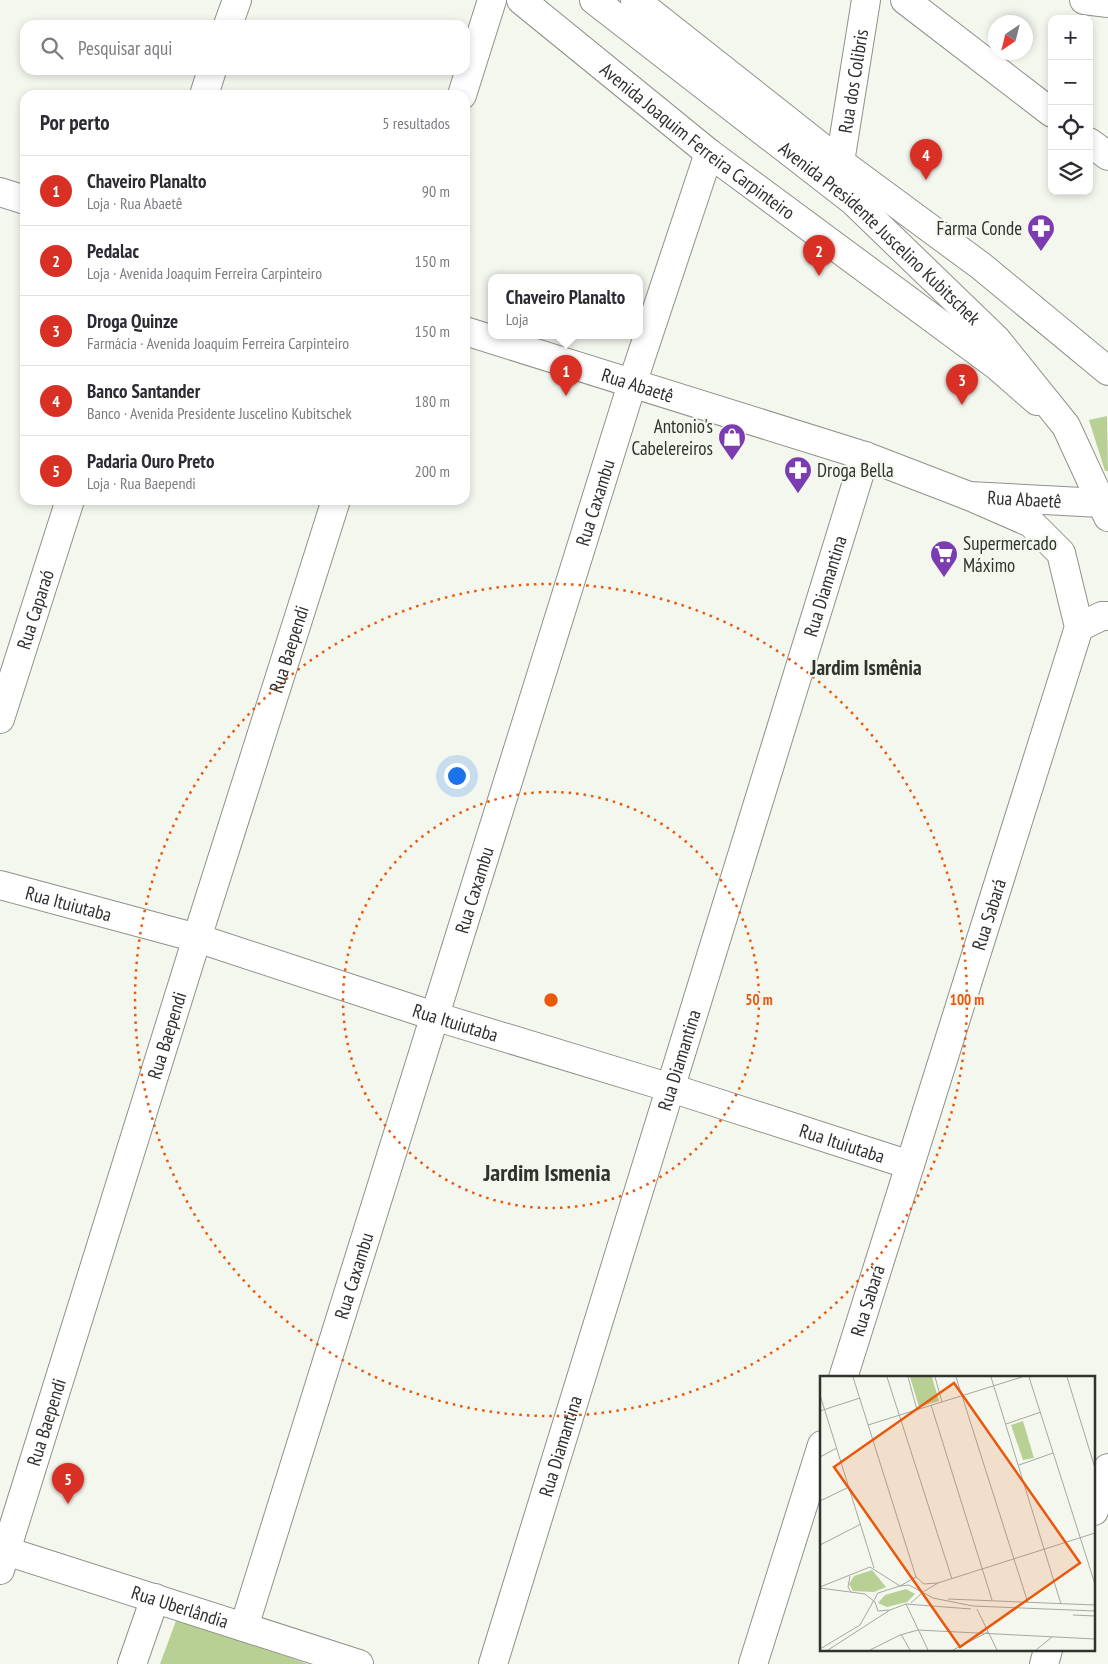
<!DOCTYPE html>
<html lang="pt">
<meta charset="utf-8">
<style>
:root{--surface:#fff;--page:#f2f2f3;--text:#2b2b33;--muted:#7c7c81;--line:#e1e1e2;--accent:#d93025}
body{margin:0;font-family:"PT Sans Narrow",sans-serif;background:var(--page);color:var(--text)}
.controls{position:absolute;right:15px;top:15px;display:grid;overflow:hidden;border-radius:10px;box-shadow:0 2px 8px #0003}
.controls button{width:45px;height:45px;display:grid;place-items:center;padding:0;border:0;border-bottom:1px solid var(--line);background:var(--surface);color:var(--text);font:25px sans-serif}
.compass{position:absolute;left:988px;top:15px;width:45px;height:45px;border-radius:50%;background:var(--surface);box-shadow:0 2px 8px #0003;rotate:215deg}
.you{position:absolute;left:456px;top:775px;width:18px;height:18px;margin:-12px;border:4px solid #fff;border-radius:50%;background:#1a73e8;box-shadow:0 0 0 8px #1a73e833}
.badge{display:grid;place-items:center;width:32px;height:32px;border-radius:50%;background:var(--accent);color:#fff;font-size:16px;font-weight:700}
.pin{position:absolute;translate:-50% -41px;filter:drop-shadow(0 1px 2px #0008)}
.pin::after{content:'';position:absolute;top:26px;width:18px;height:15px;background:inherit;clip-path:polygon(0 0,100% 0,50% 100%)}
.popup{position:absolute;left:488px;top:274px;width:155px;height:65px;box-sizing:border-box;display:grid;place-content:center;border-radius:10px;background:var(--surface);filter:drop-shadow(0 1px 4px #0005);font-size:16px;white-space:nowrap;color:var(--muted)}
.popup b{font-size:19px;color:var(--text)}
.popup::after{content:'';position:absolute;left:50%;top:100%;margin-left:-10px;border:10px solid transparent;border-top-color:var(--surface)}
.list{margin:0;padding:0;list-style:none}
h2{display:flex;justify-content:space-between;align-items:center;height:65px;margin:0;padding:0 20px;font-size:21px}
h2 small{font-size:16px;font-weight:400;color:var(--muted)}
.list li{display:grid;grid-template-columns:32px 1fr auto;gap:15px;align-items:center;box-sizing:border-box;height:70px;padding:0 20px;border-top:1px solid var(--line)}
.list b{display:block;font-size:19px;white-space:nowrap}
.list p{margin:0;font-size:16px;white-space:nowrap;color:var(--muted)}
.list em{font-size:16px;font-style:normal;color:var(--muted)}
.icon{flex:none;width:28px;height:28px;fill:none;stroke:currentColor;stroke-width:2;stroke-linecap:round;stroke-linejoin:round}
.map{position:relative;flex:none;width:1108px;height:1664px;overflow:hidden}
.search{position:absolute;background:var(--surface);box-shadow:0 2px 8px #0003;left:20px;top:20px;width:450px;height:55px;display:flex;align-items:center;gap:12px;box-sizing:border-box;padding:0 18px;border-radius:15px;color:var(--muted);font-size:19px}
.panel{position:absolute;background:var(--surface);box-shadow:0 2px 8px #0003;left:20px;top:90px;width:450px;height:415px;border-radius:15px}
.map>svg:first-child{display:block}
.green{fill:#b8d093}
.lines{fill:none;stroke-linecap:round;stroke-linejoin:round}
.street-casing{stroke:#8f928a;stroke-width:30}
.primary-casing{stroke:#8f928a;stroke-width:30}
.street{stroke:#fff;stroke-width:28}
.primary{stroke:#fff;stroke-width:28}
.ring{fill:none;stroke:#e8590c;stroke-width:2.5;stroke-dasharray:2.5 5}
.labels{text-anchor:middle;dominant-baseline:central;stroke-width:4.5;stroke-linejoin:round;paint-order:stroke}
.street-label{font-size:19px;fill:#30322e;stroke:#f3f7ee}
.poi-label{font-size:19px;fill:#30322e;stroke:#f3f7ee;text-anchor:end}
.quarter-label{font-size:21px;font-weight:bold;fill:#30322e;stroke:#f3f7ee}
.district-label{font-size:24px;font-weight:bold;fill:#30322e;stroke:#f3f7ee}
.inset-road{fill:none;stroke:#a5a8a1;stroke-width:1}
.view{fill:#e8590c;fill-opacity:0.15;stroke:#e8590c;stroke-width:2.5}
.inset-edge{fill:none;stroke:#30322e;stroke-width:2.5}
.centre{fill:#e8590c;stroke:#f3f7ee;stroke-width:2.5}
.ring-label{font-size:15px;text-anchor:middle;font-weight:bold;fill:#e8590c;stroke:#f3f7ee;stroke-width:4.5;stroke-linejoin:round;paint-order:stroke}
</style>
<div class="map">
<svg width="1108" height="1664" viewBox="0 0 1108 1664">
<rect width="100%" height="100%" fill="#f3f7ee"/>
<g class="green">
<polygon points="1107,416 1108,471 1105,471 1089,420"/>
<polygon points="177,1618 308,1664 160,1664"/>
</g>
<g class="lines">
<g class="street-casing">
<g id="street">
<path id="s1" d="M521,0L709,153L997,366L1037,401"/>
<polyline points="905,0 1052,113"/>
<polyline points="1084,0 1108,3"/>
<polyline points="228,25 237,0"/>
<polyline points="204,95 212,70"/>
<polyline points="462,95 492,0"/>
<polyline points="1089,142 1108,156"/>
<path id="s2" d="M840,162L866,0"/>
<polyline points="0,192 25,200"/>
<path id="s3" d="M465,331L865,456L969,496L1101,503"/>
<polyline points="1079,627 1102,616 1108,616"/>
<path id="s4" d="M0,719L70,500"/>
<path id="s5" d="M0,885L197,938L434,1016L671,1088L910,1165"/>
<path id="s6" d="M843,1378L1079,627L1061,553L1031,523L969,496"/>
<polyline points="1094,1511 1108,1468"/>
<path id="s7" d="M0,1549L359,1664"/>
<path id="s8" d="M0,1570L197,938L336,500"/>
<path id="s9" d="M244,1627L632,384L709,153"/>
<polyline points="132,1664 155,1598"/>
<path id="s10" d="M493,1664L865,456"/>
<polyline points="753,1664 822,1445"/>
<polyline points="1044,1664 1048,1650"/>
</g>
</g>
<g class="primary-casing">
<g id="primary">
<path id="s11" d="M594,0L853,201L996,339L1066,426L1108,517"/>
<polyline points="635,0 840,162 981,266 1108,371"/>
</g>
</g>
<use href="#street" class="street"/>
<use href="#primary" class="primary"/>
</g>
<g class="ring">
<circle cx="551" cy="1000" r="208"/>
<circle cx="551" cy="1000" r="416"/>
</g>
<defs>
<g id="pharmacy-pin" transform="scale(1.4375)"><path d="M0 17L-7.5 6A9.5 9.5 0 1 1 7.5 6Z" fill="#7b3cb1" stroke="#f3f7ee"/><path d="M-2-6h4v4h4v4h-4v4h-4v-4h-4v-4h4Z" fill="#fff"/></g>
<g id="shop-pin" transform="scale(1.4375)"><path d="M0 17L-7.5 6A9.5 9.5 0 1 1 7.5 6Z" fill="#7b3cb1" stroke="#f3f7ee"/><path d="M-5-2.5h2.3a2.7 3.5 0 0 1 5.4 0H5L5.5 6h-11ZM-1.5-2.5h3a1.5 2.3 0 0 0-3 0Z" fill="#fff"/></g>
<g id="supermarket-pin" transform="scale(1.4375)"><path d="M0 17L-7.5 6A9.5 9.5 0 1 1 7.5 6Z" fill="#7b3cb1" stroke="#f3f7ee"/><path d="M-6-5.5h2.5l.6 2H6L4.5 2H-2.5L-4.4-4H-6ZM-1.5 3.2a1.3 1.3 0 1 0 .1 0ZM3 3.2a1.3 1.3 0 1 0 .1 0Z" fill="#fff"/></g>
</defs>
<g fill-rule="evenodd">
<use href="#pharmacy-pin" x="1041" y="228"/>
<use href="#shop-pin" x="732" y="437"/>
<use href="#pharmacy-pin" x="798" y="470"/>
<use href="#supermarket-pin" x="944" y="554"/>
</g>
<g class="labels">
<g class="street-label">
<text stroke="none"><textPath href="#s2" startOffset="82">Rua dos Colibris</textPath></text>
<text stroke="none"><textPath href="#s1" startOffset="226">Avenida Joaquim Ferreira Carpinteiro</textPath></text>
<text stroke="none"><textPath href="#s11" startOffset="369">Avenida Presidente Juscelino Kubitschek</textPath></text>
<text stroke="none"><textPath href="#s3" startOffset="181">Rua Abaetê</textPath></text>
<text stroke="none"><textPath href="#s3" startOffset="586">Rua Abaetê</textPath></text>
<text stroke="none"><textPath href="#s9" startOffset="1178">Rua Caxambu</textPath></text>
<text stroke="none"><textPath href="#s10" startOffset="1128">Rua Diamantina</textPath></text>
<text stroke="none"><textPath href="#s4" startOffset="115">Rua Caparaó</textPath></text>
<text stroke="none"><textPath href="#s8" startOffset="965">Rua Baependi</textPath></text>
<text stroke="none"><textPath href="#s9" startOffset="772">Rua Caxambu</textPath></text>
<text stroke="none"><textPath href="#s5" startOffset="71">Rua Ituiutaba</textPath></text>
<text stroke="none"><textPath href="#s6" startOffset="486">Rua Sabará</textPath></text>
<text stroke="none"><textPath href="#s5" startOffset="476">Rua Ituiutaba</textPath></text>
<text stroke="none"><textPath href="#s8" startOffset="560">Rua Baependi</textPath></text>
<text stroke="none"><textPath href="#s10" startOffset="632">Rua Diamantina</textPath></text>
<text stroke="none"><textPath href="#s5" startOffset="881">Rua Ituiutaba</textPath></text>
<text stroke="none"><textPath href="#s9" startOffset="368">Rua Caxambu</textPath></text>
<text stroke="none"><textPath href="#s6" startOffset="81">Rua Sabará</textPath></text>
<text stroke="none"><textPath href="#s8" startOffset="155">Rua Baependi</textPath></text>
<text stroke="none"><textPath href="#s10" startOffset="228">Rua Diamantina</textPath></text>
<text stroke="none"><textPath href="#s7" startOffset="189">Rua Uberlândia</textPath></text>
</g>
<g class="poi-label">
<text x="1022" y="228">Farma Conde</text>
<text x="713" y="426">Antonio's<tspan x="713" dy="22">Cabelereiros</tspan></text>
<text x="817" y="470" text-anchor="start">Droga Bella</text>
<text x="963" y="543" text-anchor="start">Supermercado<tspan x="963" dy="22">Máximo</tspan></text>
</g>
<g class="quarter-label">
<text x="866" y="667">Jardim Ismênia</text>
</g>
<g class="district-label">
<text x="547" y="1172">Jardim Ismenia</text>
</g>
</g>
<g transform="translate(820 1376)">
<rect width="275" height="275" fill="#f3f7ee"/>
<path d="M90,1H112L119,25L99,31ZM203,45L214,82L203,84L191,49ZM52,194L66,211L54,216L33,215L29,208L34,200ZM86,213L95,218L87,226L67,231L58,227L65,219Z" fill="#b8d093"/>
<path class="inset-road" d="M33,1L96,201L104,208L118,207M67,1L132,203M88,1L97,34M115,1L122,26M136,1L208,227M171,1L241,228M209,1L275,208M247,1L275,92M0,19L54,192M111,29L172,224M0,35L40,22M186,48L221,36M48,49L202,1M0,81L17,72M199,89L233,77M0,125L29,111M0,169L41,148M30,200L28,211L31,216M0,211L50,191L80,210L96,201M0,212L45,218L55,226M103,216L118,207L275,157M128,223L275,229M55,226L58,235L69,234M91,227L103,216M86,228L108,274M157,233L177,274M253,239L275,240M81,258L90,274M0,273L40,249L58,217L80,210L89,209L113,222L153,230L275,235M8,274L70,234L86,228L151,233M50,274L80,259L98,254L275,263M133,274L168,256M216,274L232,261"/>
<path class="view" d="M134,7L260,187L140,271L14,91Z"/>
<rect width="275" height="275" class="inset-edge"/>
</g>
<circle cx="551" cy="1000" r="8" class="centre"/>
<g class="ring-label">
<text x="759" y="1005">50 m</text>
<text x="967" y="1005">100 m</text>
</g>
</svg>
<div class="controls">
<button>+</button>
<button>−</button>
<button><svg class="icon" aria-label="locate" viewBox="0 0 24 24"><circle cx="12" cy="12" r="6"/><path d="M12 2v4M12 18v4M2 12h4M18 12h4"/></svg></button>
<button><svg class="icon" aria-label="layers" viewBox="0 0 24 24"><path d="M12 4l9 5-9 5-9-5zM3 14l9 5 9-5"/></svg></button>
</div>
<svg class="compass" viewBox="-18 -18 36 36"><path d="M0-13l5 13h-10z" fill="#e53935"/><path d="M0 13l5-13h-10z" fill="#7c7c81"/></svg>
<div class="you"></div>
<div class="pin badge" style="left:566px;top:396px">1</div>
<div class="popup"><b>Chaveiro Planalto</b>Loja</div>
<div class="pin badge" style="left:819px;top:276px">2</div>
<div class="pin badge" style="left:962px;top:405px">3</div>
<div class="pin badge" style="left:926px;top:180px">4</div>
<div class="pin badge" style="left:68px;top:1504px">5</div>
<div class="search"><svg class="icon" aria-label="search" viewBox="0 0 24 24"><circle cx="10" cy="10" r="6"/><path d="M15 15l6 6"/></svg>Pesquisar aqui</div>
<section class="panel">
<h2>Por perto<small>5 resultados</small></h2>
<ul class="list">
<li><span class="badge">1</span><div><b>Chaveiro Planalto</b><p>Loja · Rua Abaetê</p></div><em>90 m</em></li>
<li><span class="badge">2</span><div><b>Pedalac</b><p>Loja · Avenida Joaquim Ferreira Carpinteiro</p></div><em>150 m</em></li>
<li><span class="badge">3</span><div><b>Droga Quinze</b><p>Farmácia · Avenida Joaquim Ferreira Carpinteiro</p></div><em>150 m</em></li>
<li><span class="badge">4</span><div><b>Banco Santander</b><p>Banco · Avenida Presidente Juscelino Kubitschek</p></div><em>180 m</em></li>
<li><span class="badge">5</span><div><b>Padaria Ouro Preto</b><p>Loja · Rua Baependi</p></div><em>200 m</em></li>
</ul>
</section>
</div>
